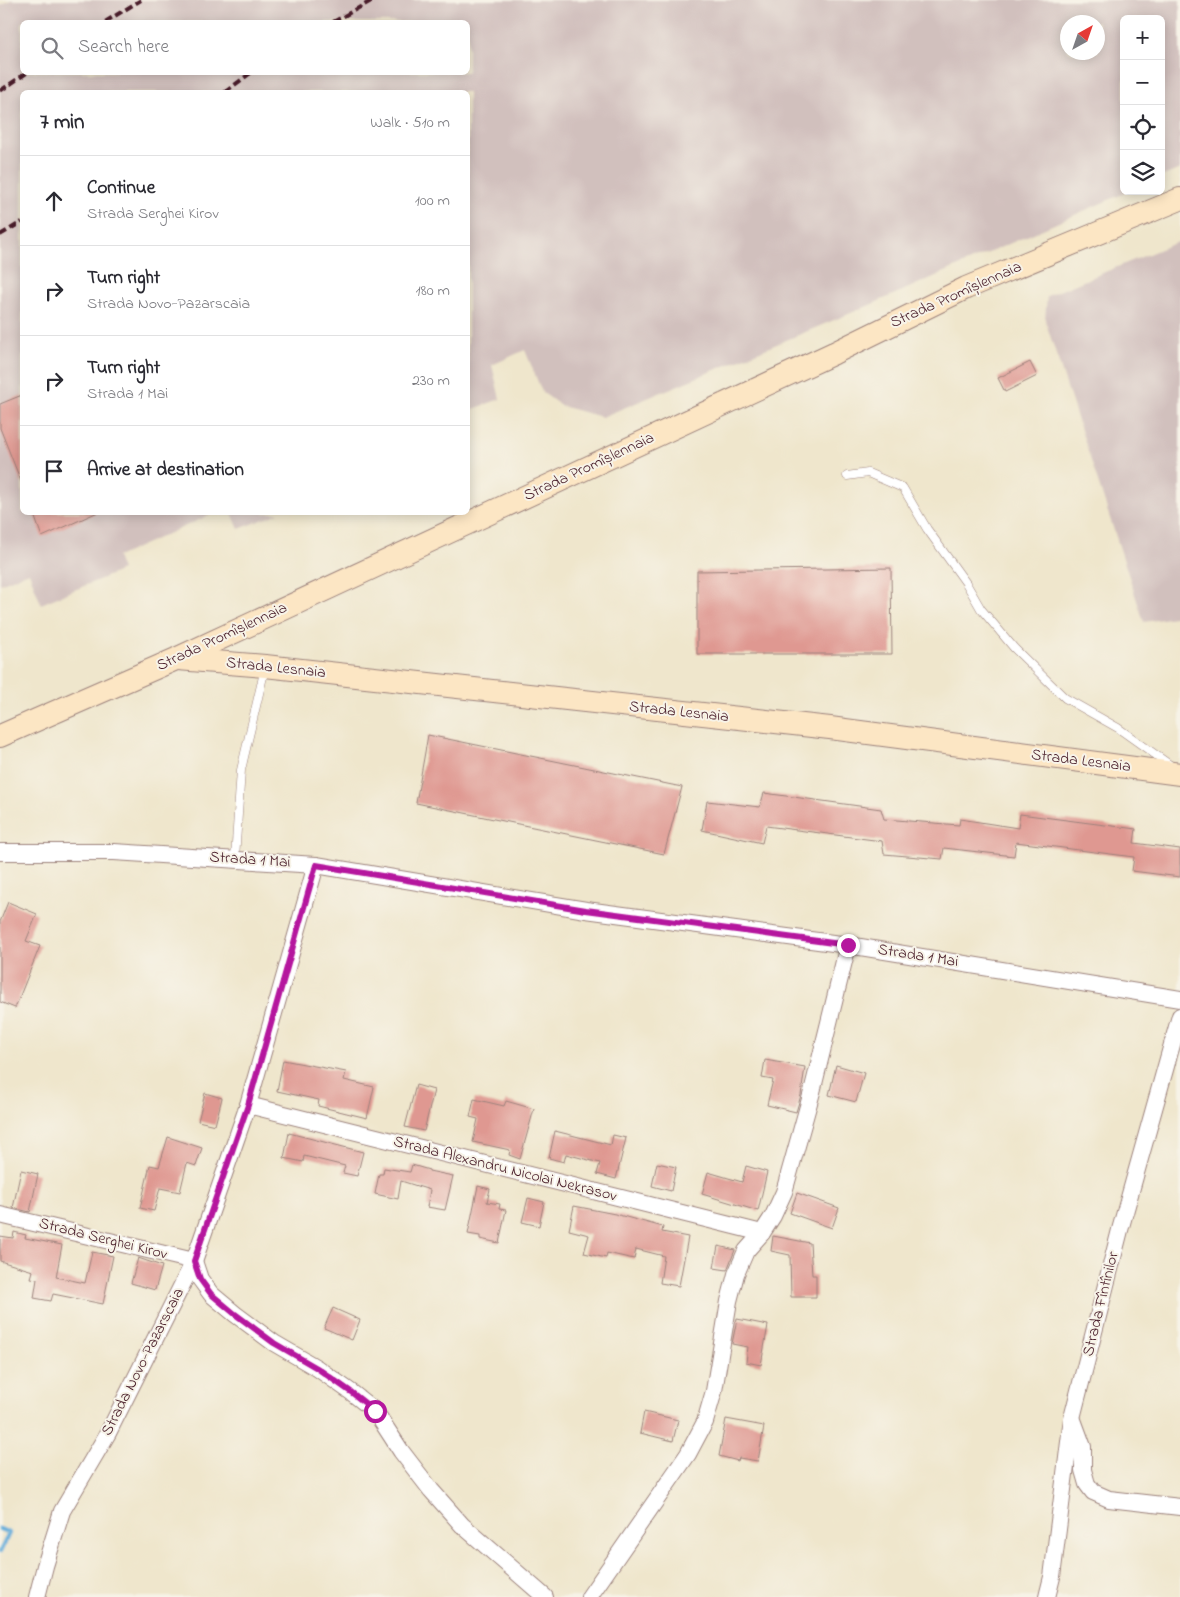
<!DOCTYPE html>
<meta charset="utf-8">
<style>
:root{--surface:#fff;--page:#f2f2f3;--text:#2b2b33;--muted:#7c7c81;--line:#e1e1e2}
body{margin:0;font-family:"Indie Flower",sans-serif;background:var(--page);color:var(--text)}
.controls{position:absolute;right:15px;top:15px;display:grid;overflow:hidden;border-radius:8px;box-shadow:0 2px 12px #0003}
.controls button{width:45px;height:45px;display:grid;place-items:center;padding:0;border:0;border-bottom:1px solid var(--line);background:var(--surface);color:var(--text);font:25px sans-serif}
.compass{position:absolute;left:1060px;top:15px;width:45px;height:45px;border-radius:50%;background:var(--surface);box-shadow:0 2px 12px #0003;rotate:40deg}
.stop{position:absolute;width:15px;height:15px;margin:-11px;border:4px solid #b5179e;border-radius:50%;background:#fff}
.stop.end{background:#b5179e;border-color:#fff;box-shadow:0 1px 5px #0008}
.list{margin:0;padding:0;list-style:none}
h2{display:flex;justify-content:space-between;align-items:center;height:65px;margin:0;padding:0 20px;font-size:21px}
h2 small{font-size:16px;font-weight:400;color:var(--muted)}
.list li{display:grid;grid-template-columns:32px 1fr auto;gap:15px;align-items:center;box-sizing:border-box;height:90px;padding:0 20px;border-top:1px solid var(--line)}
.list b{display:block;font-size:19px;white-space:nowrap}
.list p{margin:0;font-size:16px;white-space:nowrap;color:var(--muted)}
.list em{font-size:16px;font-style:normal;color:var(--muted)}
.icon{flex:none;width:28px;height:28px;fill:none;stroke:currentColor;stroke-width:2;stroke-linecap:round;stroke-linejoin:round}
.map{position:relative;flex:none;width:1180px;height:1597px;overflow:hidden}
.search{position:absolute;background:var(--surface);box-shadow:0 2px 12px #0003;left:20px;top:20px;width:450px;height:55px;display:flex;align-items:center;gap:12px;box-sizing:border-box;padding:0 18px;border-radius:8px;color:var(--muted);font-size:19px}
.panel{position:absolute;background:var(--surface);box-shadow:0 2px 12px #0003;left:20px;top:90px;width:450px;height:425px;border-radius:8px}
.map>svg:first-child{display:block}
.industrial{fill:#d1c0bd;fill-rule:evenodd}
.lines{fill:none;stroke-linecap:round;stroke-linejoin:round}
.stream{stroke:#62acda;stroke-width:4.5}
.building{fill:#df9891}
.lane-casing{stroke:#9c827c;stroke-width:9}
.street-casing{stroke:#9c827c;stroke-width:18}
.secondary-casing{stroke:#9c827c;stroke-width:24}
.lane{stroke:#fff;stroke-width:8}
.street{stroke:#fff;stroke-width:16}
.secondary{stroke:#fce6c4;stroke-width:22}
.rail{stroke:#4a1f2b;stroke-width:4;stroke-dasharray:8 4;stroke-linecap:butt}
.route{stroke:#b5179e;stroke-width:6}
.labels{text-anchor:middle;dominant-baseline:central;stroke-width:4;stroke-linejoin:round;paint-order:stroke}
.street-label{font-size:16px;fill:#4a1f2b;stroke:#f7f3e8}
</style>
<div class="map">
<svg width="1180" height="1597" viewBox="0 0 1180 1597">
<rect width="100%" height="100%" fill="#f7f3e8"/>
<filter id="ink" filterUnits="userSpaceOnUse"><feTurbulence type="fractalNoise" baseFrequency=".02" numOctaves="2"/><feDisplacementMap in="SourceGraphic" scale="10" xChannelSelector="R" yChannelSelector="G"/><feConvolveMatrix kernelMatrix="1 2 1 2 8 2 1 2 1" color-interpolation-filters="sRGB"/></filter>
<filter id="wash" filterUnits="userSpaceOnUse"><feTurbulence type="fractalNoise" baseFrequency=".0096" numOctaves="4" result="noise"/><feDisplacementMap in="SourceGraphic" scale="20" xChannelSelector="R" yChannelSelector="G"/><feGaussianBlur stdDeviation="1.12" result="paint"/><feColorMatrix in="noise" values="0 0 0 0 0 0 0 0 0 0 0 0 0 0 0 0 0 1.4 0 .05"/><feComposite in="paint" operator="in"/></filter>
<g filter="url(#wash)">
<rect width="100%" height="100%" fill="#efe6cc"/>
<g class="industrial">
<path d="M11,0H1180V169L1161,177V19H1124V191H1129L870,305L602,417L561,406L542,392L525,350L492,365L500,399L468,411V92H22V512L214,513L117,557L122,570L41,604L29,572L0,584V6ZM22,22H468V72H22ZM1068,22H1098V52H1068Z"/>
<polygon points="1180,241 1180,616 1144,622 1045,320 1047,296"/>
<polygon points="232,513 279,513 239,529"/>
</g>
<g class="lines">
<polyline class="stream" points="0,1529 9,1533 0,1552"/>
</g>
<g id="blocks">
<g class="building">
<polygon points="1030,362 1037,376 1005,392 998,378"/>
<polygon points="22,395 22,484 0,428 0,404"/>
<polygon points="33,512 98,512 42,537"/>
<polygon points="891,568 892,654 697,654 697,571"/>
<polygon points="428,735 682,787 664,854 416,803"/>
<polygon points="764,793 881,809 884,819 959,825 960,819 1018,828 1020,814 1136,829 1134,843 1180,849 1180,877 1132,871 1134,857 1016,842 1014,856 944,848 942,859 884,854 882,841 766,826 762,843 702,830 707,801 760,807"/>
<polygon points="8,902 37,914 26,941 40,946 15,1008 0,1002 0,922"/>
<polygon points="283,1060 346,1072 344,1080 374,1087 367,1118 318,1106 319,1100 277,1091"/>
<polygon points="765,1060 805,1067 801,1095 796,1112 767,1105 773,1080 762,1078"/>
<polygon points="836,1065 864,1073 856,1102 829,1095"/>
<polygon points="416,1085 434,1090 424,1131 405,1127"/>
<polygon points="205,1093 222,1098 215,1125 198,1121"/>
<polygon points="474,1099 504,1106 506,1101 534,1109 520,1159 509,1155 510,1150 473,1142 478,1119 470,1117"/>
<polygon points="555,1131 611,1145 613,1135 626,1138 616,1179 597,1174 600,1163 566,1154 564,1162 549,1158"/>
<polygon points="289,1133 363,1152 357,1176 343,1173 345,1166 304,1156 303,1162 284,1158"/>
<polygon points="168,1137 202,1148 196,1166 187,1163 180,1192 160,1188 154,1211 140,1208 150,1165 159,1167"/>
<polygon points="657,1163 676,1167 671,1191 652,1186"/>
<polygon points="412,1165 429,1170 429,1171 453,1176 445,1210 427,1207 430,1190 401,1181 398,1199 375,1194 379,1174 383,1174 384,1168 410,1172"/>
<polygon points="746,1166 767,1172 758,1211 702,1194 708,1172 742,1182"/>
<polygon points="21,1170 38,1174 30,1212 13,1208"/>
<polygon points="478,1186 490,1189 487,1202 500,1204 499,1209 506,1210 499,1243 480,1239 480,1236 468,1234"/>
<polygon points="797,1193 839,1208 832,1228 790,1213"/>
<polygon points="528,1198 544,1202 539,1226 522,1222"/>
<polygon points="574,1206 615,1214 663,1227 662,1232 688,1237 679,1286 660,1283 664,1256 636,1249 634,1259 607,1253 606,1258 584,1253 589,1235 569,1230"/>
<polygon points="14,1232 26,1235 25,1238 62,1245 56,1277 85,1283 92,1252 113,1256 103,1304 53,1294 51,1301 34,1298 37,1279 31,1278 33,1271 0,1261 0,1236 13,1238"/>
<polygon points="773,1236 810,1243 812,1275 816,1275 816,1297 791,1297 790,1255 771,1251"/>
<polygon points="718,1246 735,1250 727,1270 714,1268"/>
<polygon points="138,1258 162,1266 155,1290 131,1283"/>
<polygon points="333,1308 360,1320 352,1340 324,1328"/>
<polygon points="737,1319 768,1325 761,1365 746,1362 748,1347 732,1344"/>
<polygon points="644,1412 678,1420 673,1441 640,1433"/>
<polygon points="726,1419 764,1426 758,1461 739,1458 738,1461 719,1456"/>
</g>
</g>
</g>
<g filter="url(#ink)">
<use href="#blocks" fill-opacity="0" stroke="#9c827c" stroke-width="1"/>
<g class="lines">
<g class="lane-casing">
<g id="lane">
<polyline points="847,476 868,473 903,488 927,529 966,583 981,609 1014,648 1065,698 1118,728 1170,765"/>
<polyline points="235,858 241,770 265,668"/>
</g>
</g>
<g class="street-casing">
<g id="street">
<polyline points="0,852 114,852 316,865 586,910 848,945 1180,999"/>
<polyline points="248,1105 762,1233"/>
<polyline points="0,1215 194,1261 200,1279 211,1294 235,1314 274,1343 317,1368 351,1392 375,1411 401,1451 431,1490 462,1525 545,1597"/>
<polyline points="1073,1420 1083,1447 1083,1470 1087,1484 1093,1492 1109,1499 1180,1507"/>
<polyline points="37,1597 45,1566 62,1511 108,1433 194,1261 248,1105 316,865"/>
<polyline points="589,1597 688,1454 705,1422 714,1391 729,1301 736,1274 746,1251 762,1233 773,1216 784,1192 812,1092 848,945"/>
<polyline points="1047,1597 1052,1577 1072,1418 1120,1230 1180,1016"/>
</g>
</g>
<g class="secondary-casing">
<g id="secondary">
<polyline points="178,659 265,666 830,728 1180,774"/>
<polyline points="0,736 176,659 834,353 966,288 1180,199"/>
</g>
</g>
<use href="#lane" class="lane"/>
<use href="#street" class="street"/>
<use href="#secondary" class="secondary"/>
<g class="rail">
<polyline points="105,22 141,0"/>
<polyline points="333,22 373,0"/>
<polyline points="0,91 28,72"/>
<polyline points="225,92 252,72"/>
<polyline points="0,235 22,222"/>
</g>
</g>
</g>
<g class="lines" filter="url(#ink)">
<polyline class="route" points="375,1411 351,1392 317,1368 274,1343 235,1314 211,1294 200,1279 194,1261 248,1105 316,865 586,910 848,945"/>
</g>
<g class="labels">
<g class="street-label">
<text transform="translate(956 295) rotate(-24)">Strada Promîșlennaia</text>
<text transform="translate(589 467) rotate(-25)">Strada Promîșlennaia</text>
<text transform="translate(222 637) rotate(-25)">Strada Promîșlennaia</text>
<text transform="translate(276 668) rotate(6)">Strada Lesnaia</text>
<text transform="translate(679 712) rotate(6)">Strada Lesnaia</text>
<text transform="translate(1081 761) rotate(7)">Strada Lesnaia</text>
<text transform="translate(250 860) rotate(4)">Strada 1 Mai</text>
<text transform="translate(918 956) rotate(9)">Strada 1 Mai</text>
<text transform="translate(505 1169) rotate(14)">Strada Alexandru Nicolai Nekrasov</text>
<text transform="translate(103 1239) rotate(14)">Strada Serghei Kirov</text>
<text transform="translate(1101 1304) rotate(-76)">Strada Fîntînilor</text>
<text transform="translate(143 1362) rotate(-63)">Strada Novo-Pazarscaia</text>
</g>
</g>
</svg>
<div class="controls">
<button>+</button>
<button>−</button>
<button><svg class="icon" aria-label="locate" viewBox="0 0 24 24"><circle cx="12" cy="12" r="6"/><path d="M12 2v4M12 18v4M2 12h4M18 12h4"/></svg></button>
<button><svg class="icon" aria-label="layers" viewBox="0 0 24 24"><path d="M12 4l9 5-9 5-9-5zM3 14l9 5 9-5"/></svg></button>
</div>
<svg class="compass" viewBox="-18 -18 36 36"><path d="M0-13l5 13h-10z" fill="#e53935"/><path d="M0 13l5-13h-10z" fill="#7c7c81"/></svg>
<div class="stop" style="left:375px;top:1411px"></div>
<div class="stop end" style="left:848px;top:945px"></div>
<div class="search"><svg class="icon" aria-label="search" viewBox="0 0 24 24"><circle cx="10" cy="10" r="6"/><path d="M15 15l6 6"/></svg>Search here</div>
<section class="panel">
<h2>7 min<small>Walk · 510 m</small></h2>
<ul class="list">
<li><svg class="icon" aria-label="ahead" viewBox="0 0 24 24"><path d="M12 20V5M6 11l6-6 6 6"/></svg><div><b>Continue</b><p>Strada Serghei Kirov</p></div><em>100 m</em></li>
<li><svg class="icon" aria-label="right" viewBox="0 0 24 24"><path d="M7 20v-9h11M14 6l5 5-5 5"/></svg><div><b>Turn right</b><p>Strada Novo-Pazarscaia</p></div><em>180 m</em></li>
<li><svg class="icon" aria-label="right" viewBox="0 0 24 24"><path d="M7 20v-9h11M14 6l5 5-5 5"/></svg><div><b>Turn right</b><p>Strada 1 Mai</p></div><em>230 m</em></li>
<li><svg class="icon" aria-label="arrive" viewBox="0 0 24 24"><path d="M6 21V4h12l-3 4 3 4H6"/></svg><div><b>Arrive at destination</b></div></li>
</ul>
</section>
</div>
